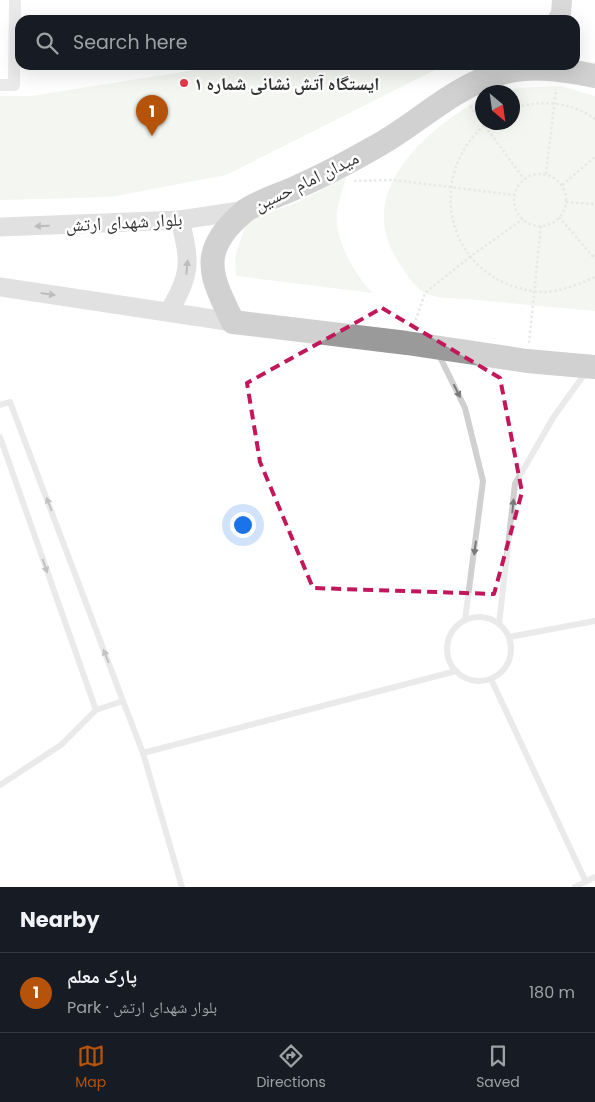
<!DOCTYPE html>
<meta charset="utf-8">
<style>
:root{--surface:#171b24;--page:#242831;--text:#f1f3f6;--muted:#9ea1a6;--line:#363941;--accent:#b45309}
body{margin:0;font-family:Poppins,"Noto Naskh Arabic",sans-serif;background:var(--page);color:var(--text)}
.compass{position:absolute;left:475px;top:85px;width:45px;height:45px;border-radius:50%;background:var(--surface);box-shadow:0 5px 20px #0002;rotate:151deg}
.you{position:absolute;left:242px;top:524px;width:18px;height:18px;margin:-12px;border:4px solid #fff;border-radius:50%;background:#1a73e8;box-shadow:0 0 0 8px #1a73e833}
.badge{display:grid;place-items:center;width:32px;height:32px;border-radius:50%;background:var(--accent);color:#fff;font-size:16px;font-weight:700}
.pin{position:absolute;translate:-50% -41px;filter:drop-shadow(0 1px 2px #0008)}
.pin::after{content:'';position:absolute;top:26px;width:18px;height:15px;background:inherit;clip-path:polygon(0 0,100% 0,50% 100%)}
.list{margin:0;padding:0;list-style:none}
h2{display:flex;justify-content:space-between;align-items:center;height:65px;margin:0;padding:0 20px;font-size:21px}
h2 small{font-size:16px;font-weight:400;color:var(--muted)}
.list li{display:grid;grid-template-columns:32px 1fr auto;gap:15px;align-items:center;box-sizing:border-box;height:80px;padding:0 20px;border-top:1px solid var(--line)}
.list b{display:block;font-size:19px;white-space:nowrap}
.list p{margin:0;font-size:16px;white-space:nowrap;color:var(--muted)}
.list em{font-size:16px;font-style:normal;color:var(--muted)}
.icon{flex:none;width:28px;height:28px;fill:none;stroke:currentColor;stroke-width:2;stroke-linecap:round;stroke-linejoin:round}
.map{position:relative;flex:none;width:595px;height:887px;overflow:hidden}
.search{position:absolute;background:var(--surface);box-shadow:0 5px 20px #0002;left:15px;right:15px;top:15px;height:55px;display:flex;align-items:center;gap:12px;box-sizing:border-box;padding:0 18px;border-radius:15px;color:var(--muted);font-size:19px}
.sheet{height:145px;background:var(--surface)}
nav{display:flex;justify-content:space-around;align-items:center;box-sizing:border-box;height:70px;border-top:1px solid var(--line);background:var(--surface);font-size:14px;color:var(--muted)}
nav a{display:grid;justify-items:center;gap:2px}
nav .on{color:var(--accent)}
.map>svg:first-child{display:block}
.green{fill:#e6ecdf}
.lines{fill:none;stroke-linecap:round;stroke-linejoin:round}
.path{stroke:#cdcdcd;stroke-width:2.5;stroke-dasharray:2.5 2.5;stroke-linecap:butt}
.lane{stroke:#d0d0d0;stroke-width:6}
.street{stroke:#d0d0d0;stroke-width:12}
.secondary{stroke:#bdbdbd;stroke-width:19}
.primary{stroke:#ababab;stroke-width:20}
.highway{stroke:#9a9a9a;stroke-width:24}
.oneway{fill:#6a6a6a}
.oneway2{fill:#7a7a7a}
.marked{fill:none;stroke:#c2185b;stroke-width:4;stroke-dasharray:10 6;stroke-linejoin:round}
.poi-dot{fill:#e63946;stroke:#fff;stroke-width:2}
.labels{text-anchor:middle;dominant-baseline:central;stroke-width:5;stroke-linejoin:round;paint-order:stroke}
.poi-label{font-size:18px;font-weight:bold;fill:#333;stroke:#fff;text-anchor:start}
.street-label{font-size:18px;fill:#333;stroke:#fff}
</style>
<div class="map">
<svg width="595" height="887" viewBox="0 0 595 887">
<rect width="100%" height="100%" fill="#fff"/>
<g class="green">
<polygon points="226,65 441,67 226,175 111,197 0,200 0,96 31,96"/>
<path d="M560,86L595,96V311C552,307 509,303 466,299C455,298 435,299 425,293C413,286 403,270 396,258C355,190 428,128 482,98V122H512V92H499L517,88Z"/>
<path d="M346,177C343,188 339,200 337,212C334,238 354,275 373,293L236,276L235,257L245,226L240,224L298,202Z"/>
</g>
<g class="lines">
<g class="path">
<polyline points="470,106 524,179"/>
<path d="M512,109C539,99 572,102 595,119"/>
<path d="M488,122C422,176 447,279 533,291C555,295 576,285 595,277"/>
<circle cx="540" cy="200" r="26"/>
<polyline points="546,174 556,89"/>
<polyline points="354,181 394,180 514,195"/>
<polyline points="562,185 595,157"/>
<polyline points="566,202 595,204"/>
<polyline points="559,217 595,259"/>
<polyline points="414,325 425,293 471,256 523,219"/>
<polyline points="529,343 541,225"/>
</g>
<g class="lane">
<polyline points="438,353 465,408 483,481 465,620"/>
<polyline points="0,405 10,402 123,701"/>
<polyline points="0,437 96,710"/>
<circle cx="479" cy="649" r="32"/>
<polyline points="499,624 515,484 553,418 586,372"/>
<polyline points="509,637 595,621"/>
<polyline points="491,679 586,882"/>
<polyline points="143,753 456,671"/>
<polyline points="0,785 61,745 96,710 123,701 143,753 182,887"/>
<polyline points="575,887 595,877"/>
</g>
<polyline class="street" points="0,85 14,85 15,0"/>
<g class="secondary">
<polyline points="0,227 180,220 247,210"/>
<polyline points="0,287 233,322"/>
<path d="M169,311C192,274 190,261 180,220"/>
</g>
<polyline class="primary" points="557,20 561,14 562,0"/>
<path class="highway" d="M595,76C561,69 528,64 495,75C449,90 416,125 375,147C349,162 322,176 295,188C279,195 260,201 246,210C235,219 223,231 217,244C204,270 222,298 233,322L407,343L527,361L595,367"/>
</g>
<defs><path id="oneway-solid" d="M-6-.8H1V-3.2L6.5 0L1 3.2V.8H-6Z" transform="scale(1.25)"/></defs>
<g class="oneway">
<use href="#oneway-solid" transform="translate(42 226) rotate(178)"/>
<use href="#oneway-solid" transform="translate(187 267) rotate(-85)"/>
<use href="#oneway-solid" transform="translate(48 294) rotate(8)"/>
</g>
<g class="oneway2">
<use href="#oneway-solid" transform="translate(457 391) rotate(63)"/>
<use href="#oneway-solid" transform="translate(49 504) rotate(-111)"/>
<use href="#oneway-solid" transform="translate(513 506) rotate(-84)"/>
<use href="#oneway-solid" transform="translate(475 548) rotate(97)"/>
<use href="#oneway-solid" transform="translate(45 566) rotate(71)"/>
<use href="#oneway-solid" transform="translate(106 656) rotate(-111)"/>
</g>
<path d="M0 0H595V887H0ZM382,308L500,378L522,492L494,594L313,588L260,462L247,383Z" fill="#fff" fill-opacity=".55" fill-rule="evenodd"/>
<path class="marked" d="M382,308L500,378L522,492L494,594L313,588L260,462L247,383Z"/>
<circle class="poi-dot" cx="184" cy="83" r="5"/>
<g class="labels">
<g class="poi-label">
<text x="194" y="83">ایستگاه آتش نشانی شماره ۱</text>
</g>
<g class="street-label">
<text transform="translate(306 181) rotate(-26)">میدان امام حسین</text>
<text transform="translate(124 222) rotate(-3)">بلوار شهدای ارتش</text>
</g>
</g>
</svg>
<svg class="compass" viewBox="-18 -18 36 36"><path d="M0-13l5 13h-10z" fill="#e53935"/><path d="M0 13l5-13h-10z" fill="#9ea1a6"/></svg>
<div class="you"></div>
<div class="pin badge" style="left:152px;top:136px">1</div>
<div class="search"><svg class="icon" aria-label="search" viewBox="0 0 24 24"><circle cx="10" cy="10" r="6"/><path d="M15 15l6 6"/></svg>Search here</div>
</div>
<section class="sheet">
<h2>Nearby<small></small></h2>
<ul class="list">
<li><span class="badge">1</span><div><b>پارک معلم</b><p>Park · بلوار شهدای ارتش</p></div><em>180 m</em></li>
</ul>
</section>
<nav>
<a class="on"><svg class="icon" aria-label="map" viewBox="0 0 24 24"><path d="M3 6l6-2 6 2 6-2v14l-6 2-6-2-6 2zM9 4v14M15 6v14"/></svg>Map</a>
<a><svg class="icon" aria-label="directions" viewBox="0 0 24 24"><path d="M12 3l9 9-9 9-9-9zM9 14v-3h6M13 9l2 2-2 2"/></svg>Directions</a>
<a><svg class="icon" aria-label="saved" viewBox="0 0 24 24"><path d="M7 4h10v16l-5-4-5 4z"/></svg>Saved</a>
</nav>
